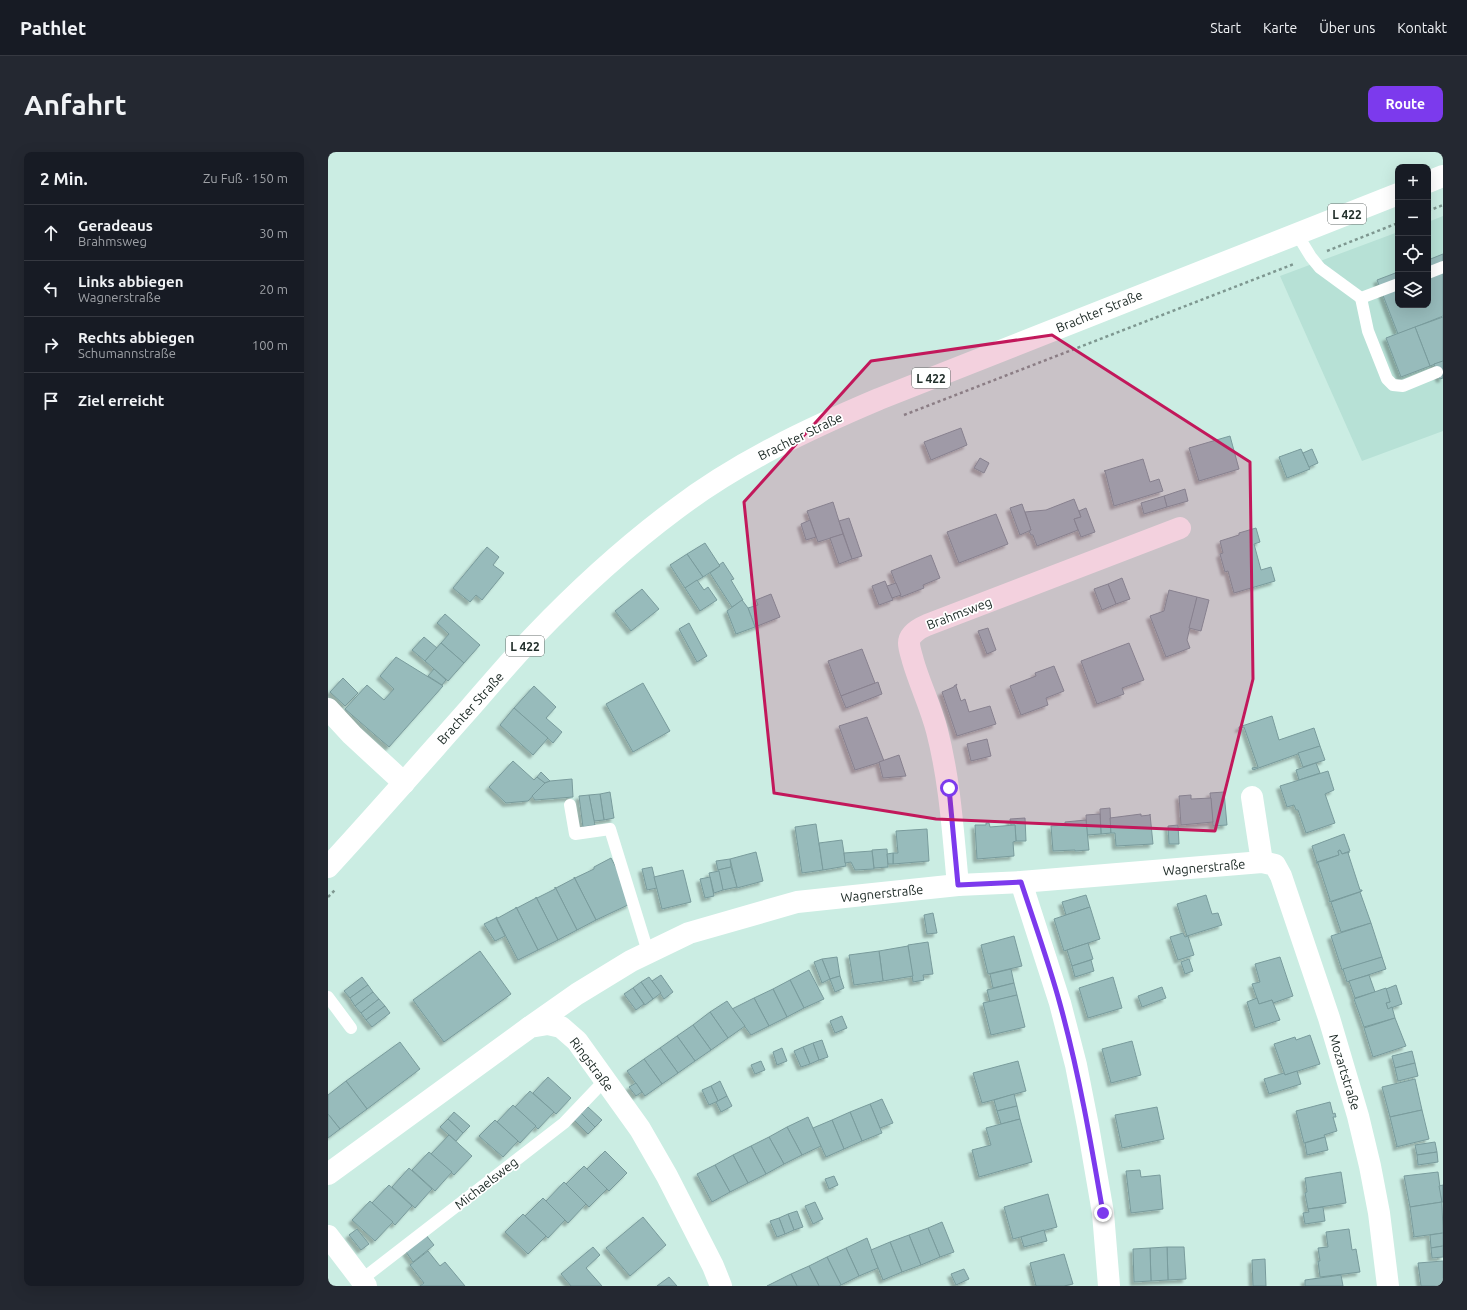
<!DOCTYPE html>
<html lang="de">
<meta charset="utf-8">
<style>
:root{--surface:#171b24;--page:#242831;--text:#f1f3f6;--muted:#9ea1a6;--line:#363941;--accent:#7c3aed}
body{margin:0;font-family:Ubuntu,sans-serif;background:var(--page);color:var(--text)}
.controls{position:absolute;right:12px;top:12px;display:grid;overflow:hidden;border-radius:8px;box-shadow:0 4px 16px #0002}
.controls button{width:36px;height:36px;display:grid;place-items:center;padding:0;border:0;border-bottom:1px solid var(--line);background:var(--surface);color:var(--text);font:20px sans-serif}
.stop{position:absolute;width:12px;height:12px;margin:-9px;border:3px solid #7c3aed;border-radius:50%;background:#fff}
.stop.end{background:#7c3aed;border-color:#fff;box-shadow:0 1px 4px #0008}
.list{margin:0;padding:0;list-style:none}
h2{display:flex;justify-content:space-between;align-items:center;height:52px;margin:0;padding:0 16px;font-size:17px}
h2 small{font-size:13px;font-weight:400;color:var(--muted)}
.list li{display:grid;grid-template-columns:26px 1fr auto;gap:12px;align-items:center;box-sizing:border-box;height:56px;padding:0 16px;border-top:1px solid var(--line)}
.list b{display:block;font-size:15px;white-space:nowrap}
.list p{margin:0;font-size:13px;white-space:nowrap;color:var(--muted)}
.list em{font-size:13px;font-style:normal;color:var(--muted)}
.icon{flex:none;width:22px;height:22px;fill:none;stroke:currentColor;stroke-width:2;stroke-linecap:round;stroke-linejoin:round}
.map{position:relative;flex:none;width:1115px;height:1134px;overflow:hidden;border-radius:8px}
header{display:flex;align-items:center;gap:24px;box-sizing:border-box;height:56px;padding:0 20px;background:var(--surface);border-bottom:1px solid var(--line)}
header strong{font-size:19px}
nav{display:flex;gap:22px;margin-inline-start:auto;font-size:14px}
.intro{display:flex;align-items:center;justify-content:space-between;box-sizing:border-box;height:96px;padding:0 24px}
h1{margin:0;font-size:28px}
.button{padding:10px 18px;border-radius:8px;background:var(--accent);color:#fff;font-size:14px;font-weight:700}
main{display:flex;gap:24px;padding:0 24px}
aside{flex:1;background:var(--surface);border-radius:8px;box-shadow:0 4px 16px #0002}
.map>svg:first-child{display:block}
.built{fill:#b7e1d6}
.building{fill:#97bbbb;stroke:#799b9c;filter:url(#shadow)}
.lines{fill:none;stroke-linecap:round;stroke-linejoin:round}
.path{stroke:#7e9790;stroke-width:2.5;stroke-dasharray:3 3;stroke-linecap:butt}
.lane{stroke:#fff;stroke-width:12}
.street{stroke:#fff;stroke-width:22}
.primary{stroke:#fff;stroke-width:22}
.route{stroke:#7c3aed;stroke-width:5}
.marked{fill:#c2185b;fill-opacity:0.2;stroke:#c2185b;stroke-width:3;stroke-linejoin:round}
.labels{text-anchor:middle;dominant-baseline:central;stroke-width:3.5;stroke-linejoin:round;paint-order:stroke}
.shield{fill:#fff;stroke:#646d6a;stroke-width:1}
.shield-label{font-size:12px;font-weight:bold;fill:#212e2a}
.street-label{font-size:13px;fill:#212e2a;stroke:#fff}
</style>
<header>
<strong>Pathlet</strong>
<nav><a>Start</a><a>Karte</a><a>Über uns</a><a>Kontakt</a></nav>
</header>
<div class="intro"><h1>Anfahrt</h1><a class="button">Route</a></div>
<main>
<aside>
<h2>2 Min.<small>Zu Fuß · 150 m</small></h2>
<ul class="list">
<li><svg class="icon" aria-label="ahead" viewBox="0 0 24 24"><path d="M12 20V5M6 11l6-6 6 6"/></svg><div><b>Geradeaus</b><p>Brahmsweg</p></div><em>30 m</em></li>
<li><svg class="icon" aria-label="left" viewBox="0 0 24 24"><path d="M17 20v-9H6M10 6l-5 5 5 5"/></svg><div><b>Links abbiegen</b><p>Wagnerstraße</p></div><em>20 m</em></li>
<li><svg class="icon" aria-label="right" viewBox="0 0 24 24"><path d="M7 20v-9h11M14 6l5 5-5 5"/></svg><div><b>Rechts abbiegen</b><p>Schumannstraße</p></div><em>100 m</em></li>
<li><svg class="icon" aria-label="arrive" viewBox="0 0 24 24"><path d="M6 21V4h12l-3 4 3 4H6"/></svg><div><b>Ziel erreicht</b></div></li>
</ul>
</aside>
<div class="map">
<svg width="1115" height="1134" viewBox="0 0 1115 1134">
<defs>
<filter id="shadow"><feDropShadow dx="-3.5" dy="3.5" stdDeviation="1" flood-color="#0004"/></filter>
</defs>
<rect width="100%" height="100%" fill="#cbede3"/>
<polygon class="built" points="1115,64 1115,279 1034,309 952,124 1070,80 1070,153 1100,153 1100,70"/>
<g class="building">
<polygon points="1115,102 1115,164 1070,182 1049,128 1070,120 1070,153 1100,153 1100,108"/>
<polygon points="1115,165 1115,209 1102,214 1087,175"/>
<polygon points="1087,175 1102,214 1073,225 1058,186"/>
<polygon points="1115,209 1115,226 1112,227 1106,212"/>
<polygon points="633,276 639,293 603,308 596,290"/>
<polygon points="902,284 911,317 871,329 861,296"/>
<polygon points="973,297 982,317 959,326 951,305"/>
<polygon points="984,297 990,311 981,315 975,301"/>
<polygon points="652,306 661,311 656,321 646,316"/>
<polygon points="815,307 822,330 831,327 835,339 786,354 777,319 776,319"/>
<polygon points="857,337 860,349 839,355 836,344"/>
<polygon points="836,344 839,355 816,362 813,351"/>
<polygon points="746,347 753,365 746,367 750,378 709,394 705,383 703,383 701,379 703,378 697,360 718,358"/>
<polygon points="505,350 515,382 490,390 479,359"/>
<polygon points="694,352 703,378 692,383 682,356"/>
<polygon points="758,356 767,380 753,385 746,367 753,365 751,359"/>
<polygon points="668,362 680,392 631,411 619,380"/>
<polygon points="521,366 534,404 524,407 511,369"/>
<polygon points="482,368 488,385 478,388 473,372"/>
<polygon points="928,376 932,390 926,392 933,418 943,415 947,429 906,441 900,419 897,420 892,402 895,401 892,389 911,383 911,381"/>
<polygon points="515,382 524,407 511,412 502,386"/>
<polygon points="377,391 392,414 375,425 359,402"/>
<polygon points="159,395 171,405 165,413 176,421 154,448 148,443 142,450 125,436"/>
<polygon points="359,402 375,425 357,436 342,413"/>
<polygon points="603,403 612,426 595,433 596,436 573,445 563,419"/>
<polygon points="395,410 406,427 403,428 415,448 404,455 382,421 392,414 391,413"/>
<polygon points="794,426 802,447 788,452 780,432"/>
<polygon points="369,428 376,438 380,435 389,448 372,459 357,436"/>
<polygon points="557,429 565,448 551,453 544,434"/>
<polygon points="568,431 573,443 564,446 559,434"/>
<polygon points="780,432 788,452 774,458 766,437"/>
<polygon points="314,437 331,457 303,479 287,459"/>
<polygon points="841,438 869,445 859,488 862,496 838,505 822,464 836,459"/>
<polygon points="443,442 452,465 427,475 420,456 430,453 428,448"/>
<polygon points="869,445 881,448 873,479 861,476"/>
<polygon points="414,448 420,456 427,475 408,482 399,459"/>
<polygon points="117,462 152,493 136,511 113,491 121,482 109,471"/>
<polygon points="361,471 379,504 369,510 351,477"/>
<polygon points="660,476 668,498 659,502 650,479"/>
<polygon points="96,485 109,496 97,509 84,498"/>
<polygon points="113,491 136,511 120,529 97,509"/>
<polygon points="801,491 816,528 794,536 796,542 769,552 753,509"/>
<polygon points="534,497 547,531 513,544 500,509"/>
<polygon points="68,505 115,534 61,595 17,557 39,533 56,548 66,537 52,524"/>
<polygon points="726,514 736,539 718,546 720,553 693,563 682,534 708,524 707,521"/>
<polygon points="106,517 118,528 114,533 100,524"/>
<polygon points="15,526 30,541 17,554 2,540"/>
<polygon points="550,530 554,542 518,556 513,544"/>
<polygon points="315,531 342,579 305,600 278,552"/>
<polygon points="629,532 628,534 633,549 637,547 641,560 662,554 668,572 629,584 614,540 626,535 626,534"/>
<polygon points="206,534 228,555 218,566 234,580 225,591 186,556"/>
<polygon points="186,556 220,586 205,603 172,573"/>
<polygon points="944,564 951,588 986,576 992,594 925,618 924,616 930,615 916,575 911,577 911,575"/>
<polygon points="539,565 556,609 527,618 511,574"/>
<polygon points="659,587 663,604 643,609 639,592"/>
<polygon points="992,594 997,608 975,615 970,601"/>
<polygon points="571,603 578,624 555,626 551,610"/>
<polygon points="185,609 206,628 209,625 217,631 200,649 178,651 161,635"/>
<polygon points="988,611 992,621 971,628 968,618"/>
<polygon points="1000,619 1006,638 997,642 1007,671 978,681 970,658 968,658 966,653 959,655 952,634"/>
<polygon points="213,620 222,629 217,631 209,625"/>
<polygon points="244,627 245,645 207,648 204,644 217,631 222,629"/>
<polygon points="282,640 286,666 276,668 272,642"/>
<polygon points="896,640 899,673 885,674 882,641"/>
<polygon points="272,642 276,668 266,669 261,643"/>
<polygon points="261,643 267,673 255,675 251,644"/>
<polygon points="863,643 863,647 883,646 885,670 853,673 851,644"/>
<polygon points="782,656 783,681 773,682 772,657"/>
<polygon points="772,662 773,682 759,683 758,663"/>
<polygon points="813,662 813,664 822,663 822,662 825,692 788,694 787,681 783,681 782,666"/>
<polygon points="697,666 698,689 688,689 687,673 683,673 682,667"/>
<polygon points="758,668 761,698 747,699 747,698 725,699 723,674 737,673 737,670"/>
<polygon points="658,671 661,671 662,675 687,673 688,689 685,690 686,704 649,707 647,673 658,673"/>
<polygon points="488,672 495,718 474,721 467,675"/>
<polygon points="850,673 851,692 841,692 840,674"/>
<polygon points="599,677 601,709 565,712 565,701 570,701 568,679"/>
<polygon points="1016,682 1022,699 1014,702 1012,698 1010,699 1011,703 989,710 984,694"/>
<polygon points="514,688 518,714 495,718 491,691"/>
<polygon points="559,697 560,715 546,716 544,698"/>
<polygon points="1012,698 1014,702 1021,700 1021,701 1020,701 1032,738 1034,738 1034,739 1001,750 1002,748 990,711 988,711 1011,703 1010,699"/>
<polygon points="544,699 546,717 527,718 523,710 517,711 516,701"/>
<polygon points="428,700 435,729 409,736 402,707"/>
<polygon points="565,701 565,712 560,712 559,702"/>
<polygon points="283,706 291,721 302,752 268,768 246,725 247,726 266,717 266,715"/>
<polygon points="402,707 403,715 390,718 388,709"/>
<polygon points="324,715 329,736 319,738 314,717"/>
<polygon points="403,715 409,735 395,738 390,718"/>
<polygon points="355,718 363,750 334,757 326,725"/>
<polygon points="391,719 395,738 386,741 381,721"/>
<polygon points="246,725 268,768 249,778 227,735 228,736 247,726"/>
<polygon points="382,725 386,744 377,746 372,727"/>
<polygon points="227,735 249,778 230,788 208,745 209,746 227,737"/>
<polygon points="1032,740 1043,771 1013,780 1003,750"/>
<polygon points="758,743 762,755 738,763 734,750"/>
<polygon points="878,743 884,762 890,761 894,773 859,784 849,752"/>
<polygon points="208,745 230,788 210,798 188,755 189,756 208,746"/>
<polygon points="188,755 210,798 190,808 168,765 170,766 188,756"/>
<polygon points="762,755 772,787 736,799 726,767"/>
<polygon points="605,761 609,781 599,782 596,763"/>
<polygon points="168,766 177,784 167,789 156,772"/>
<polygon points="1043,771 1054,805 1014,818 1003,784"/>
<polygon points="855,781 857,785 860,784 866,803 850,808 842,785"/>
<polygon points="686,784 694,814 660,822 653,793"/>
<polygon points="600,790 605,822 595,823 596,828 585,830 580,793"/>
<polygon points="760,791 765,807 744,814 739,798"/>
<polygon points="580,794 585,824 555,829 551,799"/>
<polygon points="152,799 183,842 116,890 85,848"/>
<polygon points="551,799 555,829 526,833 521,803"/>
<polygon points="509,805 512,824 502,827 494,807"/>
<polygon points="952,805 965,844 945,851 944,848 931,852 924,832 932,830 927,812"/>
<polygon points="1054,805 1058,817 1019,830 1015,817"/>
<polygon points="494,807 502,827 494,831 486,810"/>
<polygon points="861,807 865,819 857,822 853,810"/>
<polygon points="763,808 766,819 747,825 744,814"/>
<polygon points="683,817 686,831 665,836 662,822"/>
<polygon points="481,818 496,847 476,856 462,828"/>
<polygon points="333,823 345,840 336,847 324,829"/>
<polygon points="1041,823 1047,840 1027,846 1021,829"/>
<polygon points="512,824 516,836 507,840 502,827"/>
<polygon points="34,825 40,833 22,846 16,839"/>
<polygon points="321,825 333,841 325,847 313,830"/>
<polygon points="785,825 794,856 760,866 751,836"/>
<polygon points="462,828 476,856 459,865 445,837"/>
<polygon points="313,830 325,847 317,853 305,836"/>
<polygon points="686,831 689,843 662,850 659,838"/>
<polygon points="40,833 45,840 27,854 22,846"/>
<polygon points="1068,833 1074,852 1060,857 1058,851 1062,850 1058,837"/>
<polygon points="834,835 838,846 814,855 810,844"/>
<polygon points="305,836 316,852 308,858 296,842"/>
<polygon points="1058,836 1062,850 1058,851 1060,857 1064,855 1067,866 1036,875 1026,847"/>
<polygon points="445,837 459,865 441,874 426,846"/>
<polygon points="45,840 51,847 33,861 27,854"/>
<polygon points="689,843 697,875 663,883 655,851"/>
<polygon points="426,846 441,874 423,883 404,857"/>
<polygon points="929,846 931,852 944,848 952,868 927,876 919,850"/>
<polygon points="51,847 57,854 38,868 33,861"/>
<polygon points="399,849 417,874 400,886 382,860"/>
<polygon points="57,854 62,861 44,875 38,868"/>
<polygon points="382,860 400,886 383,898 365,873"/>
<polygon points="514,864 519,876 507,881 502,869"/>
<polygon points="1067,866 1078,894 1045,905 1036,876"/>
<polygon points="365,873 383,898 367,909 349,884"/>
<polygon points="982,883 992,912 957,923 946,892 967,885 968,888"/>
<polygon points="349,884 367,909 350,921 332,896"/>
<polygon points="494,888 500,905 491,908 485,891"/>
<polygon points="804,889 813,923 783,931 774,897"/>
<polygon points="72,890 92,917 39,957 18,929"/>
<polygon points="485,891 491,908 482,912 475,895"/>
<polygon points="475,895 482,912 473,915 466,899"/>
<polygon points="332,896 350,921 334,932 316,907"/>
<polygon points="454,896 459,909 449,913 445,900"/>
<polygon points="1084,899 1087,911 1067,916 1064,904"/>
<polygon points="316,907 334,932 317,944 299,919"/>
<polygon points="433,909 437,918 427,922 423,913"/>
<polygon points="690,909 698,939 654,951 645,921"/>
<polygon points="1087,911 1090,924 1070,929 1067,916"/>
<polygon points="969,919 973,932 941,942 936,927 956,921 957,923"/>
<polygon points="220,925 243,946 228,962 205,941"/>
<polygon points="1087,927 1094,958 1062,965 1054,935"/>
<polygon points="18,929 39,957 12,977 0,962 0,943"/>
<polygon points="392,929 399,944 390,949 383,934"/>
<polygon points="308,931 314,940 308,944 301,935"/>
<polygon points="383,934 390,949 381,953 374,938"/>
<polygon points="202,939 226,960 210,977 187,955"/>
<polygon points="686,942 689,954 669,959 666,948"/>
<polygon points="399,944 404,954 393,960 388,950"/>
<polygon points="554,947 565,971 552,976 542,952"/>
<polygon points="1002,950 1005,962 1007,961 1008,965 1005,965 1009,979 996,983 997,985 976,991 968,959"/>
<polygon points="542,952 554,981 534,989 522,960"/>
<polygon points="185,953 208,974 192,991 169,970"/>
<polygon points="689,954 692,967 673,972 669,959"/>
<polygon points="260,955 274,968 267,975 253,961"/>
<polygon points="829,955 836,987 794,996 787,963"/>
<polygon points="1094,958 1101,987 1068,995 1069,994 1062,965"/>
<polygon points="126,960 142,974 135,981 120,967"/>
<polygon points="522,960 534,989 516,997 504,968"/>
<polygon points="253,961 267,975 260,982 246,968"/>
<polygon points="0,962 12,977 0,986"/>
<polygon points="480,965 493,994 474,1003 459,975"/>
<polygon points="120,967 135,981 128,989 112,975"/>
<polygon points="692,967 704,1010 651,1025 644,998 663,993 658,976"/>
<polygon points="167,968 190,989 175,1005 151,984"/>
<polygon points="504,968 516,997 498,1005 485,976"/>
<polygon points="459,975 474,1003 456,1012 441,985"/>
<polygon points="121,983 144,1004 126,1023 103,1002"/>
<polygon points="441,985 456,1012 438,1022 423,994"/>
<polygon points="997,985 1000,998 979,1003 977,991"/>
<polygon points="1107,990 1109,1000 1089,1003 1087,993"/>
<polygon points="423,994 438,1022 420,1031 405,1003"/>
<polygon points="277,999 299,1021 281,1039 259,1017"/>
<polygon points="101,1000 124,1020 107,1039 84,1018"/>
<polygon points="1109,1000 1110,1010 1090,1013 1089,1003"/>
<polygon points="405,1003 420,1031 402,1040 387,1013"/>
<polygon points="387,1013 402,1040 384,1050 369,1022"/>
<polygon points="256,1014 279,1037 261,1055 238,1032"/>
<polygon points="81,1016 104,1037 87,1056 64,1035"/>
<polygon points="812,1018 813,1025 832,1023 835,1057 803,1061 798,1019"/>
<polygon points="1013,1020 1018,1051 980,1057 977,1041 979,1040 977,1026"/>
<polygon points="1110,1020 1114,1050 1082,1055 1076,1024"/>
<polygon points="506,1024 510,1033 501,1037 497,1027"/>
<polygon points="236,1030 258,1052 240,1071 218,1049"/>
<polygon points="61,1033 84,1054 67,1073 44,1051"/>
<polygon points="1115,1033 1115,1050 1114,1050 1111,1034"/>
<polygon points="720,1042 729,1075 685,1087 676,1055"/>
<polygon points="215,1046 237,1068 220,1086 197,1064"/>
<polygon points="42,1049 65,1070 47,1089 24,1068"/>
<polygon points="487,1050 495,1067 485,1072 477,1054"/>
<polygon points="1114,1050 1115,1081 1085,1085 1086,1084 1082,1055"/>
<polygon points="995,1055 997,1069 977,1072 975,1061 981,1060 980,1057"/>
<polygon points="469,1059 475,1075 466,1078 460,1062"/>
<polygon points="195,1062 218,1084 200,1102 177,1080"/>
<polygon points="460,1062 466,1078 457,1082 451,1066"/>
<polygon points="315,1065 338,1093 302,1124 278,1096"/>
<polygon points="451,1066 457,1082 449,1085 442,1069"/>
<polygon points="614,1070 626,1100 612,1105 600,1076"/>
<polygon points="600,1076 612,1105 593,1113 581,1083"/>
<polygon points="29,1077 41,1092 33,1098 21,1083"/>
<polygon points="1021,1077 1024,1098 1028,1097 1032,1120 992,1125 990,1109 992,1109 990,1096 1000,1095 998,1080"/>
<polygon points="716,1078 719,1089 696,1095 693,1085"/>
<polygon points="1115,1081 1115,1094 1103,1096 1102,1083"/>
<polygon points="98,1083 106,1093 85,1110 78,1100"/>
<polygon points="581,1083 593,1113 574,1120 562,1090"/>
<polygon points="539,1086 550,1116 531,1124 518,1096"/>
<polygon points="562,1090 574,1120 555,1128 543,1098"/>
<polygon points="1115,1094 1115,1105 1104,1106 1103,1096"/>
<polygon points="265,1095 272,1103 258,1116 274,1134 243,1134 233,1122"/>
<polygon points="839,1095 856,1095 858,1127 840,1128"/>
<polygon points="839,1095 840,1128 823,1129 822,1096"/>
<polygon points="518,1096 531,1124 513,1133 499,1105"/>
<polygon points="822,1096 823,1129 806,1130 805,1097"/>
<polygon points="100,1099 112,1114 117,1110 137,1134 92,1134 96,1131 82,1113"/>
<polygon points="736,1102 745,1132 736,1134 708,1134 702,1111"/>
<polygon points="499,1105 513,1133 511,1134 491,1134 481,1114"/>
<polygon points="937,1107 938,1134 925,1134 924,1108"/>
<polygon points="1115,1109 1115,1134 1093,1134 1090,1111"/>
<polygon points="481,1114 491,1134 469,1134 463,1122"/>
<polygon points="636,1117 641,1127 628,1133 623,1122"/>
<polygon points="463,1122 469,1134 439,1134"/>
<polygon points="1013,1123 1015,1134 977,1134 977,1128"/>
<polygon points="341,1125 349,1134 329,1134"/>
</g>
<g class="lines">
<g class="path">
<polyline points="1100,59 1115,53"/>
<polyline points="999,99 1070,71"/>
<polyline points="576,263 966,112"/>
<polyline points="0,745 8,737"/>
</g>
<g class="lane">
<polyline points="969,82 983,105 992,116 1033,146 1070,132"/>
<polyline points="1100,121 1115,115"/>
<polyline points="1033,146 1040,179 1059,227 1065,233 1075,234 1109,220"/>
<polyline points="242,653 247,682 282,677 320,800"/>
<polyline points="0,845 23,876"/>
<polyline points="33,1128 236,971 277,928"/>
</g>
<g class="street">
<polyline points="0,557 24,583 76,631"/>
<polyline points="924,645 934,710"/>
<polyline points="693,730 732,851 748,913 760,974 775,1061 781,1134"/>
<path d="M630,733C625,681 622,629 609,579C603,555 592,533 585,509C584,504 581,497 581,491C581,482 592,476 599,473L852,376"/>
<polyline points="202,875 249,842 303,809 361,781 469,750 630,733 693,730 934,710 947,713 953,724 1001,866 1030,964 1042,1014 1051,1061 1060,1134"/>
<polyline points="0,1022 202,875 220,872 233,875 249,889 312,977 339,1024 385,1114 393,1134"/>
<polyline points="0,1084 38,1134"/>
</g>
<g class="primary">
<polyline points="1100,30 1115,24"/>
<path d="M0,715C48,663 95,609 142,556C163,532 184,507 206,484C250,438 297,395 348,357C410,310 480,277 551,247L1070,42"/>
</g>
</g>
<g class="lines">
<path class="route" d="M621,636L630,733L693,730C706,770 721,811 732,852C751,921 763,991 775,1061"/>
</g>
<path class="marked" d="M724,183L922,310L925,527L887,679L608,667L446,641L416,350L543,209Z"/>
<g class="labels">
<g class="shield">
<rect x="1000" y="52" width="38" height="20" rx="3"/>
<rect x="584" y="216" width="38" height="20" rx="3"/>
<rect x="178" y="484" width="38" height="20" rx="3"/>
</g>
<g class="shield-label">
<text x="1019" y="62">L 422</text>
<text x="603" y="226">L 422</text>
<text x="197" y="494">L 422</text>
</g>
<g class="street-label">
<text transform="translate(771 159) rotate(-22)">Brachter Straße</text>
<text transform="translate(472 284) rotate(-26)">Brachter Straße</text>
<text transform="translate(631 461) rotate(-21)">Brahmsweg</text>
<text transform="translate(142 556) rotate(-48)">Brachter Straße</text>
<text transform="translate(876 715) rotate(-5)">Wagnerstraße</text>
<text transform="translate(554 741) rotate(-6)">Wagnerstraße</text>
<text transform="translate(264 912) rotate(53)">Ringstraße</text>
<text transform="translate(1017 920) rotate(73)">Mozartstraße</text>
<text transform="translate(158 1031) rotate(-38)">Michaelsweg</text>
</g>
</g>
</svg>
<div class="controls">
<button>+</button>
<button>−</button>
<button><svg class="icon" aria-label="locate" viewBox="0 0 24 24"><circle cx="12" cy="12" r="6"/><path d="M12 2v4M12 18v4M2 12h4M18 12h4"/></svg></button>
<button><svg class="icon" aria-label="layers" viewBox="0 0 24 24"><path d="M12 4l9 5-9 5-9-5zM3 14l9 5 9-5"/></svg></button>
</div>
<div class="stop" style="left:621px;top:636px"></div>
<div class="stop end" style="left:775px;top:1061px"></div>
</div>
</main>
